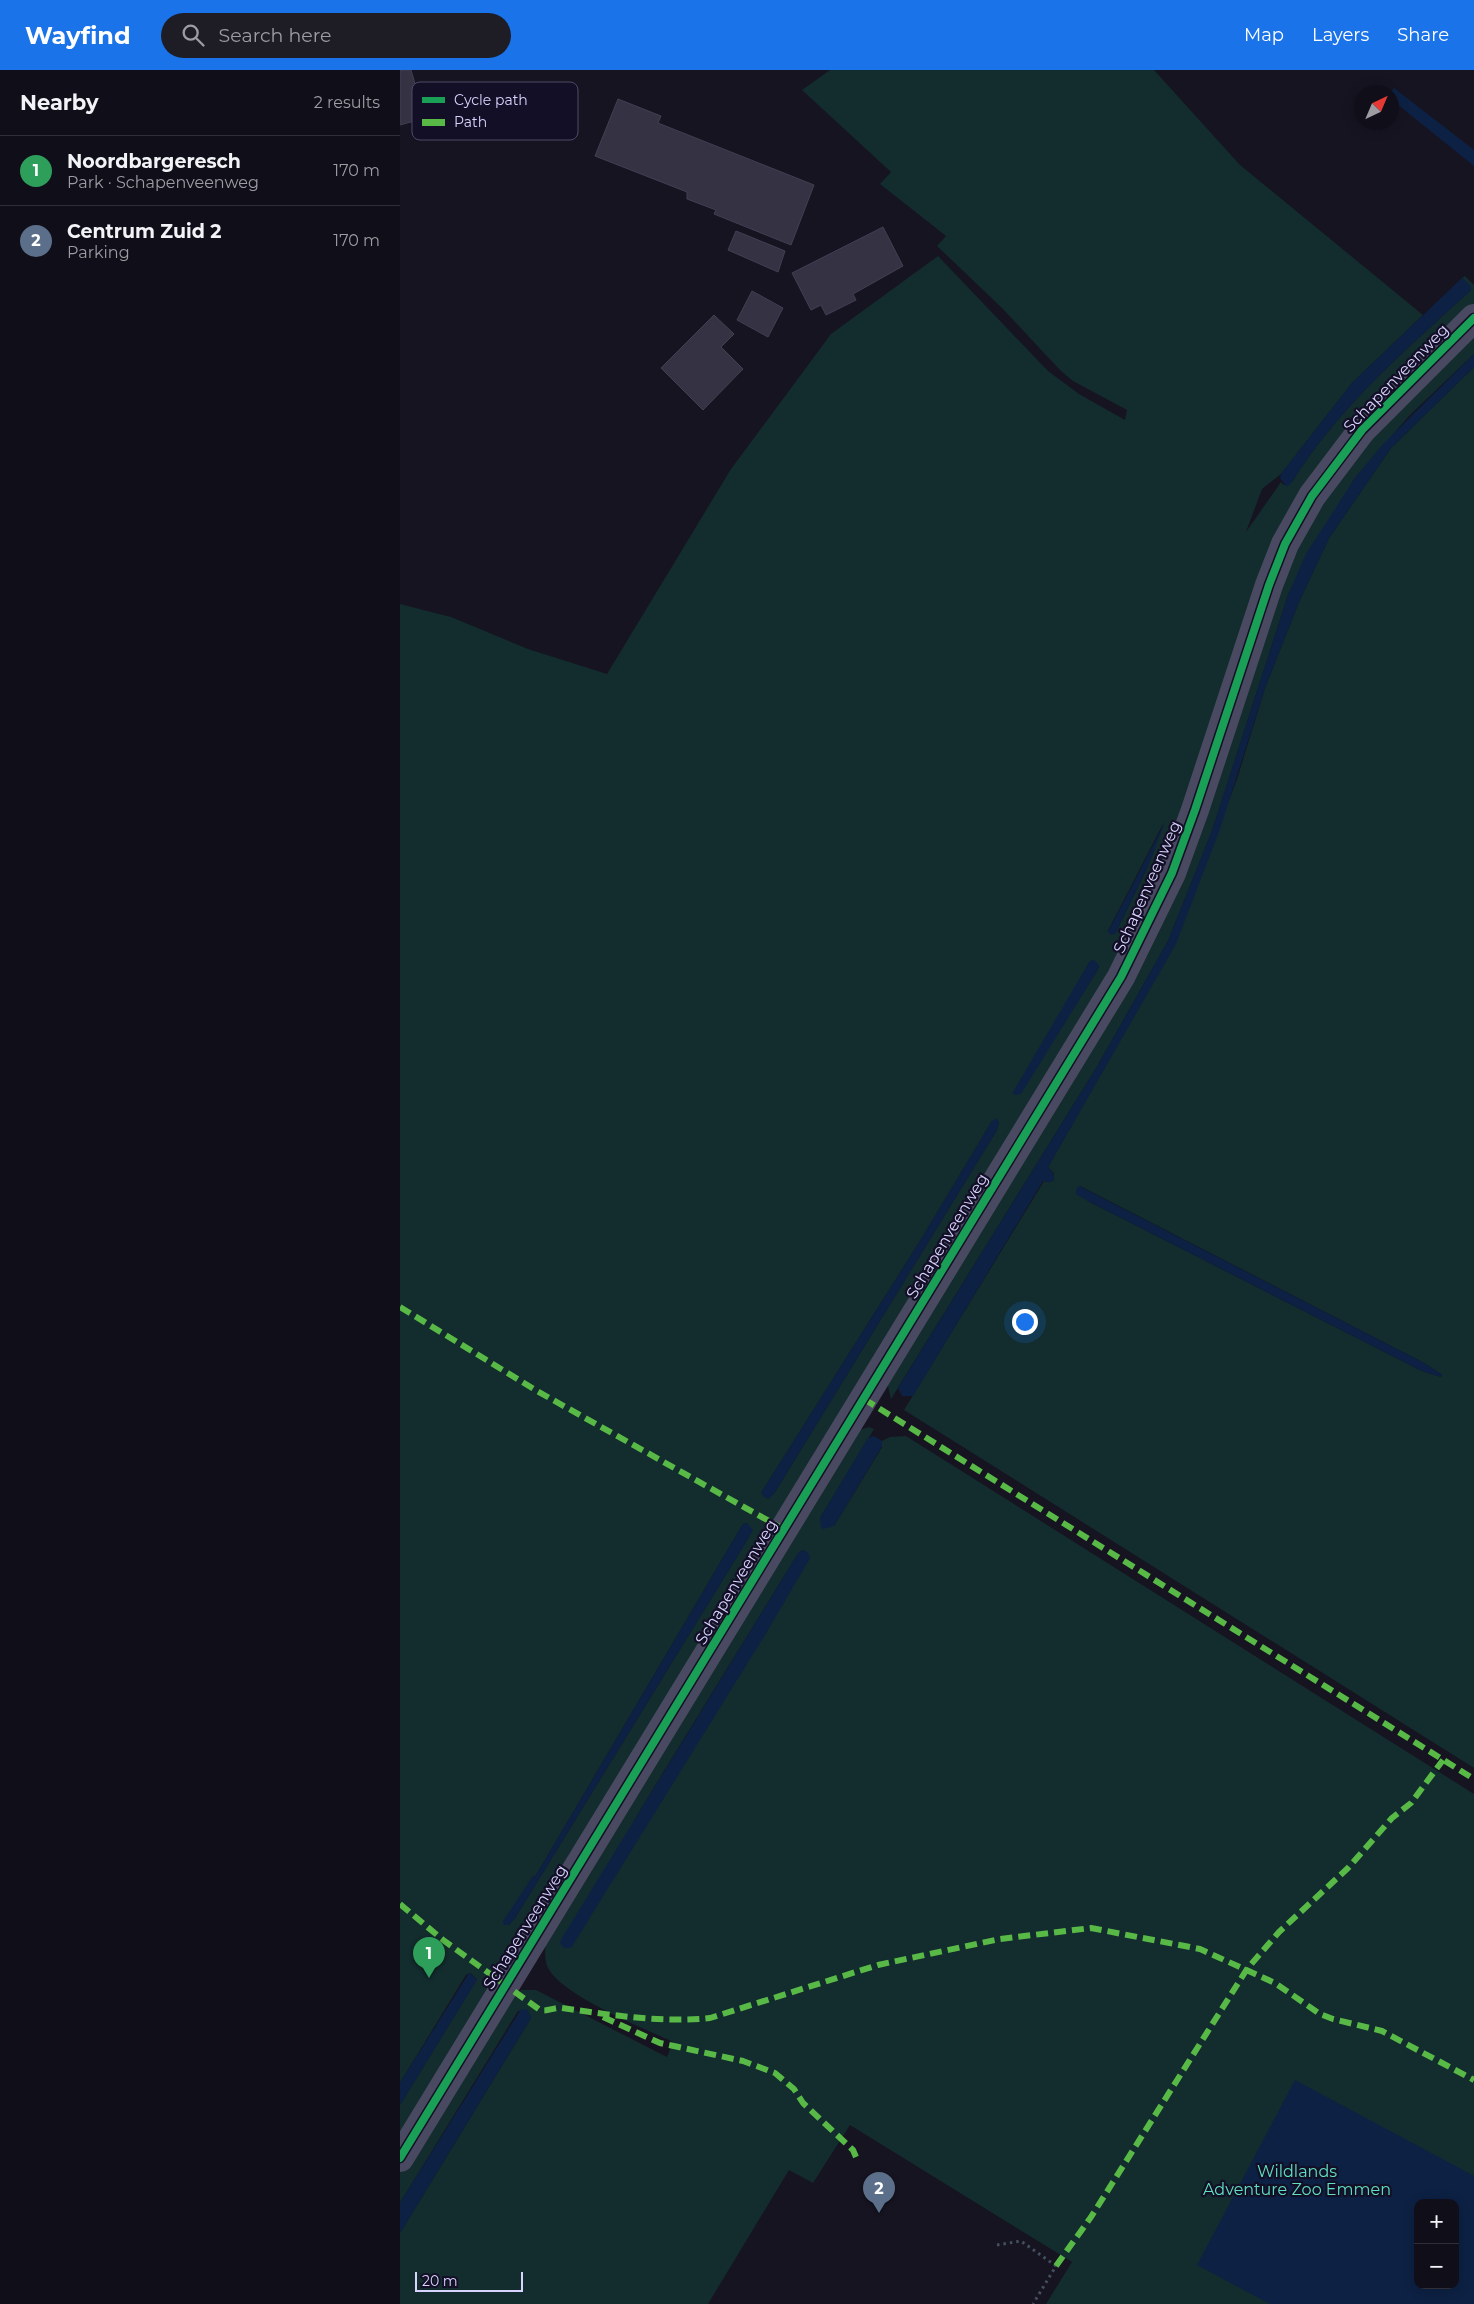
<!DOCTYPE html>
<meta charset="utf-8">
<style>
:root{--surface:#100f19;--page:#1e1d26;--text:#f1f3f6;--muted:#9c9ca2;--line:#302f38;--accent:#1a73e8}
body{margin:0;font-family:Montserrat,sans-serif;background:var(--page);color:var(--text)}
.controls{position:absolute;right:15px;bottom:15px;display:grid;overflow:hidden;border-radius:10px;box-shadow:0 2px 12px #0003}
.controls button{width:45px;height:45px;display:grid;place-items:center;padding:0;border:0;border-bottom:1px solid var(--line);background:var(--surface);color:var(--text);font:25px sans-serif}
.compass{position:absolute;left:954px;top:15px;width:45px;height:45px;border-radius:50%;background:var(--surface);box-shadow:0 2px 12px #0003;rotate:44deg}
.scale{position:absolute;left:15px;bottom:12px;width:108px;box-sizing:border-box;padding-left:5px;border:2px solid #d9d4ff;border-top:0;font-size:14px;line-height:18px;white-space:nowrap;color:#d9d4ff;-webkit-text-stroke:4px #130f26;paint-order:stroke}
.you{position:absolute;left:624px;top:1251px;width:18px;height:18px;margin:-12px;border:4px solid #fff;border-radius:50%;background:#1a73e8;box-shadow:0 0 0 8px #1a73e833}
.badge{display:grid;place-items:center;width:32px;height:32px;border-radius:50%;background:var(--accent);color:#fff;font-size:16px;font-weight:700}
.pin{position:absolute;translate:-50% -41px;filter:drop-shadow(0 1px 2px #0008)}
.pin::after{content:'';position:absolute;top:26px;width:18px;height:15px;background:inherit;clip-path:polygon(0 0,100% 0,50% 100%)}
.list{margin:0;padding:0;list-style:none}
h2{display:flex;justify-content:space-between;align-items:center;height:65px;margin:0;padding:0 20px;font-size:21px}
h2 small{font-size:16px;font-weight:400;color:var(--muted)}
.list li{display:grid;grid-template-columns:32px 1fr auto;gap:15px;align-items:center;box-sizing:border-box;height:70px;padding:0 20px;border-top:1px solid var(--line)}
.list b{display:block;font-size:19px;white-space:nowrap}
.list p{margin:0;font-size:16px;white-space:nowrap;color:var(--muted)}
.list em{font-size:16px;font-style:normal;color:var(--muted)}
.icon{flex:none;width:28px;height:28px;fill:none;stroke:currentColor;stroke-width:2;stroke-linecap:round;stroke-linejoin:round}
.map{position:relative;flex:none;width:1074px;height:2234px;overflow:hidden}
header{display:flex;align-items:center;gap:30px;box-sizing:border-box;height:70px;padding:0 25px;background:var(--accent);color:#fff}
header strong{font-size:24px}
nav{display:flex;gap:28px;margin-inline-start:auto;font-size:18px}
.search{width:350px;height:45px;background:var(--page);display:flex;align-items:center;gap:12px;box-sizing:border-box;padding:0 18px;border-radius:28px;color:var(--muted);font-size:19px}
main{display:flex}
aside{flex:1;background:var(--surface)}
.map>svg:first-child{display:block}
.green{fill:#132c2d;fill-rule:evenodd}
.water{fill:#0d2144;fill-rule:evenodd}
.building{fill:#343243;stroke:#433f54}
.lines{fill:none;stroke-linecap:round;stroke-linejoin:round}
.path{stroke:#44505f;stroke-width:3;stroke-dasharray:2.5 4;stroke-linecap:butt}
.minor{stroke:#4a4962;stroke-width:28}
.quiet{stroke:#58b947;stroke-width:6;stroke-dasharray:12 6;stroke-linecap:butt}
.cycleway-casing{stroke:#130f26;stroke-width:11}
.cycleway{stroke:#1a9f57;stroke-width:8}
.labels{text-anchor:middle;dominant-baseline:central;stroke-width:4.5;stroke-linejoin:round;paint-order:stroke}
.street-label{font-size:16px;fill:#d9d4ff;stroke:#130f26}
.park-label{font-size:16px;fill:#5fe0c0;stroke:#130f26}
.key{fill:#130f26;stroke:#4e4a67;stroke-width:1}
.key-label{font-size:14px;fill:#d9d4ff}
</style>
<header>
<strong>Wayfind</strong>
<div class="search"><svg class="icon" aria-label="search" viewBox="0 0 24 24"><circle cx="10" cy="10" r="6"/><path d="M15 15l6 6"/></svg>Search here</div>
<nav><a>Map</a><a>Layers</a><a>Share</a></nav>
</header>
<main>
<aside>
<h2>Nearby<small>2 results</small></h2>
<ul class="list">
<li><span class="badge" style="background:#2e9e5b">1</span><div><b>Noordbargeresch</b><p>Park · Schapenveenweg</p></div><em>170 m</em></li>
<li><span class="badge" style="background:#5c6f8a">2</span><div><b>Centrum Zuid 2</b><p>Parking</p></div><em>170 m</em></li>
</ul>
</aside>
<div class="map">
<svg width="1074" height="2234" viewBox="0 0 1074 2234">
<rect width="100%" height="100%" fill="#161421"/>
<g class="green">
<path d="M430,0H754L840,95L1023,245L952,313L881,404L862,419L846,462L881,412L884,415L892,412C939,336 1006,280 1071,220L1070,216L1062,208L1065,206L1074,215V237L949,358L730,869L0,2068V2035L77,1909L70,1903L66,1905L0,2013V534L51,547L128,579L207,604L331,399L431,264L538,186L648,301L679,324L725,350L727,340L673,311L660,300L603,239L537,176L546,166L480,114L491,102L402,20ZM763,754L748,796L715,864L708,861ZM690,891L699,897L697,901L619,1025ZM592,1051L599,1052L597,1060L375,1422L368,1429L361,1423L520,1171ZM347,1453L349,1467L115,1848L109,1855L104,1854L133,1806L135,1807L343,1454Z"/>
<polygon points="1074,262 1074,284 1009,346 955,408 888,525 812,761 768,871 698,995 491,1329 486,1308 679,992 893,482 955,383"/>
<path d="M1074,297V1698L504,1340L644,1111L650,1112L654,1110V1104L648,1097L775,874L837,709L865,618L899,532L929,468L991,378ZM680,1116L1024,1293L1042,1305L1041,1307L1022,1301L688,1131Z"/>
<path d="M469,1357L474,1359L420,1448L434,1456L482,1377V1371L490,1367L506,1366L1074,1724V2234H646L672,2192L450,2055L413,2113L389,2100L308,2234H0V2163L131,1948L127,1940L118,1941L0,2133V2102L105,1931L121,1920H136L267,1987L273,1972C243,1958 163,1926 148,1898C143,1888 146,1874 146,1863L453,1362ZM404,1480L229,1758L399,1482ZM1018,2133H1055V2215H1018Z"/>
</g>
<g class="water">
<polygon points="994,18 1074,80 1074,96 992,30 992,22 990,22"/>
<path d="M1062,208L1071,216V220C1006,280 939,336 892,412L887,417L880,408L881,404L952,313Z"/>
<polygon points="1074,284 1074,297 991,378 929,468 899,532 865,618 820,759 776,874 648,1097 654,1105 654,1110 651,1112 643,1111 513,1326 502,1326 498,1318 698,995 768,871 812,761 888,525 906,484 955,408 984,373"/>
<polygon points="766,750 748,796 715,864 711,865 708,862"/>
<polygon points="694,890 699,895 697,901 621,1024 614,1025 613,1022 690,891"/>
<polygon points="597,1048 599,1052 597,1060 375,1422 370,1428 365,1428 361,1423 520,1171 592,1051"/>
<polygon points="679,1116 1024,1293 1042,1305 1041,1307 1022,1301 688,1131 676,1124 676,1120"/>
<polygon points="474,1366 482,1371 482,1376 434,1456 423,1459 421,1457 420,1448 468,1368"/>
<polygon points="347,1453 353,1460 349,1467 115,1848 109,1855 104,1855 103,1851 133,1806 135,1807 343,1454"/>
<polygon points="404,1480 408,1483 410,1488 365,1565 171,1878 164,1878 160,1873 162,1868 399,1482"/>
<polygon points="69,1903 77,1909 75,1913 0,2035 0,2013"/>
<polygon points="121,1939 128,1940 131,1948 0,2163 0,2133"/>
<path d="M895,2010L1074,2106V2234H870L797,2195ZM1018,2133H1055V2215H1018Z"/>
</g>
<g class="building">
<polygon points="0,0 11,0 25,48 0,55"/>
<polygon points="218,29 261,46 258,53 414,115 391,175 314,144 316,140 287,129 287,122 195,86"/>
<polygon points="483,157 503,196 453,224 456,230 426,245 421,235 411,240 392,203"/>
<polygon points="336,161 385,181 378,202 328,180"/>
<polygon points="352,221 383,238 368,267 337,250"/>
<polygon points="314,245 334,264 321,277 343,299 303,340 261,298"/>
</g>
<g class="lines">
<polyline class="path" points="597,2175 621,2171 656,2196 633,2234"/>
<polyline class="minor" points="0,2088 721,907 772,803 795,740 869,515 885,474 912,426 962,360 1074,248"/>
<g class="quiet">
<polyline points="0,1237 137,1321 385,1460"/>
<polyline points="464,1329 1074,1709"/>
<path d="M0,1834L43,1870L140,1940C148,1942 154,1937 162,1938C211,1945 261,1953 310,1948L478,1895L600,1869L691,1858L800,1879L875,1913L920,1944L933,1949L982,1961L1074,2010"/>
<polyline points="203,1947 260,1973 343,1991 375,2003 394,2019 403,2033 453,2080 456,2087"/>
<polyline points="656,2196 691,2147 847,1899 879,1862 948,1798 992,1748 1011,1733 1043,1690"/>
</g>
<g class="cycleway-casing">
<polyline id="cycleway" points="0,2088 721,907 772,803 795,740 869,515 885,474 912,426 962,360 1074,248"/>
</g>
<use href="#cycleway" class="cycleway"/>
</g>
<g class="labels">
<g class="street-label">
<text transform="translate(996 308) rotate(-46)">Schapenveenweg</text>
<text transform="translate(747 817) rotate(-66)">Schapenveenweg</text>
<text transform="translate(547 1166) rotate(-59)">Schapenveenweg</text>
<text transform="translate(336 1512) rotate(-59)">Schapenveenweg</text>
<text transform="translate(125 1857) rotate(-58)">Schapenveenweg</text>
</g>
<g class="park-label">
<text x="897" y="2101">Wildlands<tspan x="897" dy="18">Adventure Zoo Emmen</tspan></text>
</g>
</g>
<rect x="12" y="12" width="166" height="58" rx="8" class="key"/>
<rect x="22" y="27" width="23" height="6" fill="#1a9f57"/>
<rect x="22" y="49" width="23" height="7" fill="#58b947"/>
<g class="key-label">
<text x="54" y="35">Cycle path</text>
<text x="54" y="57">Path</text>
</g>
</svg>
<div class="controls">
<button>+</button>
<button>−</button>
</div>
<svg class="compass" viewBox="-18 -18 36 36"><path d="M0-13l5 13h-10z" fill="#e53935"/><path d="M0 13l5-13h-10z" fill="#9c9ca2"/></svg>
<div class="scale">20 m</div>
<div class="you"></div>
<div class="pin badge" style="left:29px;top:1908px;background:#2e9e5b">1</div>
<div class="pin badge" style="left:479px;top:2143px;background:#5c6f8a">2</div>
</div>
</main>
